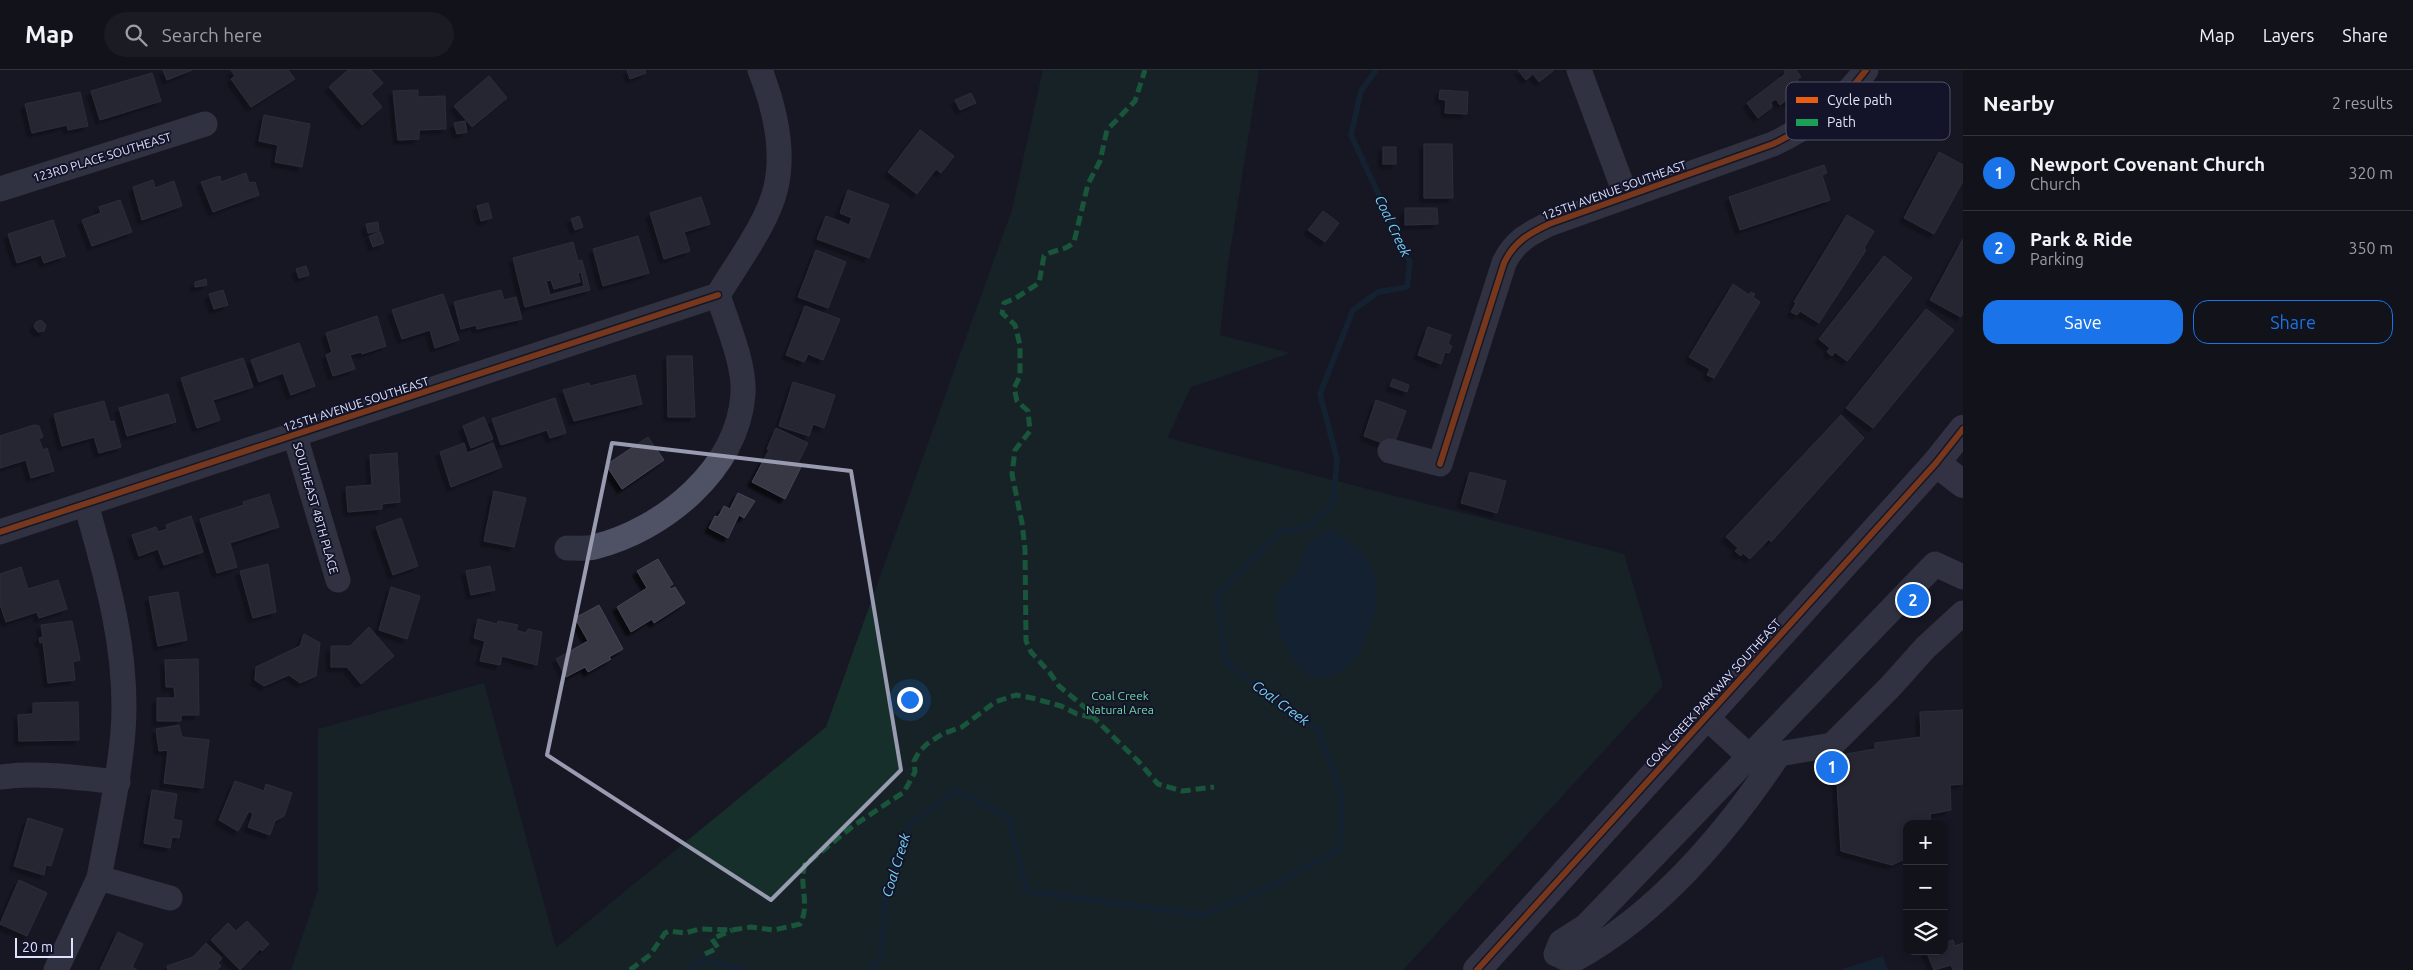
<!DOCTYPE html>
<meta charset="utf-8">
<style>
:root{--surface:#12121b;--page:#1b1b24;--text:#f1f3f6;--muted:#9c9ea3;--line:#31323a;--accent:#1a73e8}
body{margin:0;font-family:Ubuntu,sans-serif;background:var(--page);color:var(--text)}
.controls{position:absolute;right:15px;bottom:15px;display:grid;overflow:hidden;border-radius:10px;box-shadow:0 2px 8px #0003}
.controls button{width:45px;height:45px;display:grid;place-items:center;padding:0;border:0;border-bottom:1px solid var(--line);background:var(--surface);color:var(--text);font:25px sans-serif}
.scale{position:absolute;left:15px;bottom:12px;width:58px;box-sizing:border-box;padding-left:5px;border:2px solid #dee2fc;border-top:0;font-size:14px;line-height:18px;white-space:nowrap;color:#dee2fc;-webkit-text-stroke:4px #131429;paint-order:stroke}
.you{position:absolute;left:909px;top:629px;width:18px;height:18px;margin:-12px;border:4px solid #fff;border-radius:50%;background:#1a73e8;box-shadow:0 0 0 8px #1a73e833}
.badge{display:grid;place-items:center;width:32px;height:32px;border-radius:50%;background:var(--accent);color:#fff;font-size:16px;font-weight:700}
.pin{position:absolute;translate:-50% -50%;border:2px solid #fff;box-shadow:0 1px 5px #0006}
.list{margin:0;padding:0;list-style:none}
h2{display:flex;justify-content:space-between;align-items:center;height:65px;margin:0;padding:0 20px;font-size:21px}
h2 small{font-size:16px;font-weight:400;color:var(--muted)}
.list li{display:grid;grid-template-columns:32px 1fr auto;gap:15px;align-items:center;box-sizing:border-box;height:75px;padding:0 20px;border-top:1px solid var(--line)}
.list b{display:block;font-size:19px;white-space:nowrap}
.list p{margin:0;font-size:16px;white-space:nowrap;color:var(--muted)}
.list em{font-size:16px;font-style:normal;color:var(--muted)}
.actions{display:flex;gap:10px;padding:15px 20px}
.actions a{flex:1;padding:11px 0;border:1px solid var(--accent);border-radius:15px;text-align:center;font-size:18px;color:var(--accent)}
.actions .main{background:var(--accent);color:#fff}
.icon{flex:none;width:28px;height:28px;fill:none;stroke:currentColor;stroke-width:2;stroke-linecap:round;stroke-linejoin:round}
.map{position:relative;flex:none;width:1963px;height:900px;overflow:hidden}
header{display:flex;align-items:center;gap:30px;box-sizing:border-box;height:70px;padding:0 25px;background:var(--surface);border-bottom:1px solid var(--line)}
header strong{font-size:24px}
nav{display:flex;gap:28px;margin-inline-start:auto;font-size:18px}
.search{width:350px;height:45px;background:var(--page);display:flex;align-items:center;gap:12px;box-sizing:border-box;padding:0 18px;border-radius:28px;color:var(--muted);font-size:19px}
main{display:flex}
aside{flex:1;background:var(--surface)}
.map>svg:first-child{display:block}
.green{fill:#172f2a}
.water{fill:#112d42}
.lines{fill:none;stroke-linecap:round;stroke-linejoin:round}
.stream{stroke:#112d42;stroke-width:5.5}
.building{fill:#373745;stroke:#444556;fill-rule:evenodd;filter:url(#shadow)}
.minor{stroke:#4e5264;stroke-width:25}
.major{stroke:#55536a;stroke-width:28}
.quiet{stroke:#1a9f57;stroke-width:5;stroke-dasharray:10 5;stroke-linecap:butt}
.cycleway-casing{stroke:#131429;stroke-width:9}
.cycleway{stroke:#e95d12;stroke-width:6}
.marked{fill:none;stroke:#999bb0;stroke-width:4;stroke-linejoin:round}
.labels{text-anchor:middle;dominant-baseline:central;stroke-width:4;stroke-linejoin:round;paint-order:stroke}
.street-label{font-size:12px;fill:#dee2fc;stroke:#131429}
.park-label{font-size:12px;fill:#70d7a6;stroke:#131429}
.water-label{font-size:14px;font-style:italic;fill:#76d4f2;stroke:#131429}
.key{fill:#131429;stroke:#505268;stroke-width:1}
.key-label{font-size:14px;fill:#dee2fc}
</style>
<header>
<strong>Map</strong>
<div class="search"><svg class="icon" aria-label="search" viewBox="0 0 24 24"><circle cx="10" cy="10" r="6"/><path d="M15 15l6 6"/></svg>Search here</div>
<nav><a>Map</a><a>Layers</a><a>Share</a></nav>
</header>
<main>
<div class="map">
<svg width="1963" height="900" viewBox="0 0 1963 900">
<defs>
<filter id="shadow"><feDropShadow dx="-4.5" dy="4.5" stdDeviation="1" flood-color="#0009"/></filter>
</defs>
<rect width="100%" height="100%" fill="#181824"/>
<polygon class="green" points="1043,0 1259,0 1227,200 1220,265 1290,283 1191,317 1167,368 1624,484 1663,616 1403,900 291,900 318,820 318,659 484,613 556,878 826,657 1012,140"/>
<g class="water">
<path d="M1331,460L1362,481L1375,506L1376,540L1359,583L1338,604L1315,609C1310,605 1304,602 1300,598C1283,580 1269,542 1280,519C1283,511 1293,507 1297,499C1306,482 1311,465 1331,460Z"/>
<polygon points="1883,886 1888,900 1843,900 1843,899"/>
</g>
<g class="lines">
<g class="stream">
<polyline points="689,900 704,889 744,900"/>
<polyline points="870,900 881,888 885,827 908,756 956,720 1008,747 1027,821 1202,845 1267,818 1340,779 1342,724 1318,660 1227,593 1216,526 1278,463 1310,456 1333,433 1337,389 1320,324 1353,240 1378,222 1407,217 1410,192 1351,65 1361,21 1376,0"/>
</g>
</g>
<g class="building">
<polygon points="163,0 192,0 167,10"/>
<polygon points="231,0 288,0 295,9 251,37 231,9 235,6"/>
<polygon points="348,0 371,0 383,13 371,24 382,37 362,55 329,17"/>
<polygon points="627,0 645,0 646,3 630,9"/>
<polygon points="1518,0 1529,0 1532,5 1526,10"/>
<polygon points="1530,0 1554,0 1539,12"/>
<polygon points="1796,0 1801,7 1797,9 1806,22 1789,34 1786,30 1780,35 1776,29 1771,32 1772,37 1758,48 1747,33 1785,4 1784,0"/>
<polygon points="152,3 161,31 100,50 91,21"/>
<polygon points="489,6 507,28 472,57 454,36"/>
<polygon points="418,20 418,27 445,26 446,59 419,60 419,69 398,70 393,21"/>
<polygon points="1440,20 1468,22 1467,44 1445,43 1446,30 1439,29"/>
<polygon points="80,22 88,56 68,60 67,55 32,63 25,34"/>
<polygon points="971,23 976,33 960,40 955,30"/>
<polygon points="264,45 310,54 302,97 275,92 278,75 259,71"/>
<polygon points="465,51 467,62 457,64 454,53"/>
<polygon points="920,60 954,86 941,103 936,99 917,124 888,102"/>
<polygon points="1424,74 1452,74 1453,128 1424,128"/>
<rect x="1383" y="77" width="13" height="17"/>
<polygon points="1939,82 1963,95 1963,111 1934,164 1904,148"/>
<polygon points="1824,95 1827,103 1822,105 1830,130 1740,160 1729,127"/>
<polygon points="246,103 249,113 255,112 259,125 213,142 201,112 220,106 221,112"/>
<polygon points="153,110 155,118 174,111 182,136 142,150 133,117"/>
<polygon points="848,120 889,135 869,188 817,169 826,146 849,155 852,148 840,143"/>
<polygon points="701,127 710,154 684,162 690,181 664,189 650,143"/>
<polygon points="120,130 132,162 92,176 82,150 101,143 99,137"/>
<polygon points="488,133 492,148 481,151 477,136"/>
<polygon points="1405,138 1437,138 1438,154 1405,155"/>
<polygon points="1323,141 1339,153 1325,172 1308,160"/>
<polygon points="1847,145 1874,161 1864,178 1866,180 1819,253 1800,241 1797,245 1791,242 1796,233 1794,232"/>
<polygon points="579,146 583,157 575,160 571,149"/>
<polygon points="53,150 65,186 44,193 41,185 17,193 8,164"/>
<polygon points="378,152 379,161 368,163 366,154"/>
<polygon points="380,162 384,173 373,177 369,166"/>
<polygon points="638,166 649,203 603,216 593,179"/>
<polygon points="1963,169 1963,243 1961,247 1930,230"/>
<path d="M573,172L578,191L582,190L590,220L525,237L513,188ZM581,202L584,216L550,225L546,211L551,210L554,219L580,212L578,203Z"/>
<polygon points="816,180 846,192 828,238 798,227"/>
<polygon points="1884,186 1912,208 1847,291 1835,282 1832,286 1827,282 1830,278 1819,269"/>
<polygon points="306,196 309,205 299,208 296,199"/>
<polygon points="206,209 207,215 195,217 195,212"/>
<polygon points="1733,214 1749,225 1751,222 1755,224 1753,227 1760,232 1714,308 1707,305 1710,299 1689,287"/>
<polygon points="223,220 228,235 214,239 209,224"/>
<polygon points="501,220 504,230 516,227 522,249 477,259 476,255 461,259 454,232"/>
<polygon points="443,224 459,270 435,278 430,260 402,269 392,240"/>
<polygon points="805,236 840,249 823,290 808,284 804,292 786,285"/>
<polygon points="1926,239 1954,260 1873,358 1846,338"/>
<polygon points="377,246 386,276 362,284 361,282 350,285 355,299 333,306 326,285 332,282 326,263"/>
<polygon points="41,250 46,255 44,261 38,262 34,257 36,252"/>
<polygon points="1428,257 1451,265 1448,274 1452,276 1449,283 1445,282 1441,294 1418,285"/>
<polygon points="299,273 315,316 291,325 283,303 259,312 251,290"/>
<polygon points="667,286 692,286 695,347 668,347"/>
<polygon points="243,288 253,317 213,330 220,350 197,358 181,308"/>
<polygon points="635,305 642,334 574,351 563,320 589,313 590,316"/>
<polygon points="1393,309 1409,315 1407,322 1390,316"/>
<polygon points="793,312 835,325 824,358 813,354 809,366 779,356"/>
<polygon points="168,324 176,352 127,366 119,338"/>
<polygon points="555,328 566,363 550,368 547,360 501,375 492,349"/>
<polygon points="1376,330 1406,341 1393,377 1364,366"/>
<polygon points="104,331 110,352 114,351 121,377 99,383 94,367 62,376 54,344"/>
<polygon points="1841,345 1864,368 1771,472 1769,469 1750,489 1743,483 1741,486 1735,481 1738,478 1726,467"/>
<polygon points="484,347 493,369 471,378 463,356"/>
<polygon points="34,355 39,356 43,367 39,369 43,380 47,378 54,401 31,408 26,390 0,398 0,366"/>
<polygon points="776,358 808,373 797,395 801,397 785,429 752,412 769,380 767,379"/>
<polygon points="648,367 664,390 622,419 606,395"/>
<polygon points="464,373 467,383 493,373 502,397 451,417 440,382"/>
<polygon points="397,383 400,432 382,434 382,439 348,442 346,417 372,415 370,385"/>
<polygon points="1470,402 1506,411 1497,443 1461,433"/>
<polygon points="494,421 526,428 514,477 484,471"/>
<polygon points="738,423 755,431 744,448 739,445 728,468 709,458 715,446 718,447 724,436 730,439"/>
<polygon points="269,424 279,457 230,473 237,497 217,503 200,449 244,435 243,432"/>
<polygon points="191,446 203,482 164,495 158,479 139,486 132,465 156,457 158,462 167,459 166,455"/>
<polygon points="401,448 418,496 393,505 376,457"/>
<polygon points="658,489 673,514 669,517 671,519 675,517 685,533 654,553 652,549 631,562 617,537 647,518 637,501"/>
<polygon points="268,494 276,542 253,548 240,501"/>
<polygon points="490,496 495,520 471,525 466,501"/>
<polygon points="21,497 28,519 58,510 67,539 39,548 37,542 6,552 0,534 0,504"/>
<polygon points="391,517 420,526 407,569 379,560"/>
<polygon points="178,522 187,570 158,576 149,527"/>
<polygon points="599,535 623,579 609,587 611,589 588,602 585,597 566,607 556,589 588,571 575,548"/>
<polygon points="478,549 497,554 498,551 518,555 516,560 526,563 528,559 542,562 537,595 502,586 500,595 480,591 485,571 474,568"/>
<polygon points="72,551 80,590 73,592 75,610 48,613 43,572 40,573 39,568 43,567 41,555"/>
<polygon points="369,557 394,586 361,614 347,597 331,597 331,576 350,576"/>
<polygon points="304,564 320,573 316,606 300,613 289,605 264,616 255,610 256,597 300,576"/>
<polygon points="198,589 199,645 181,645 181,651 157,651 157,628 175,628 174,617 166,617 165,590"/>
<polygon points="78,632 79,670 19,671 18,645 33,644 33,633"/>
<polygon points="1963,640 1963,714 1950,715 1951,740 1930,744 1931,754 1907,754 1907,788 1892,795 1841,781 1836,696 1845,695 1846,684 1875,679 1875,673 1921,667 1920,642"/>
<polygon points="179,655 182,667 209,670 203,718 164,713 168,680 159,681 156,659"/>
<polygon points="235,711 264,721 266,714 292,723 284,746 275,751 270,765 248,757 253,744 249,741 238,761 219,750"/>
<polygon points="152,720 177,724 173,749 182,751 179,768 172,767 170,778 144,773"/>
<polygon points="28,748 63,759 51,796 46,795 44,805 14,796"/>
<polygon points="19,810 47,823 27,866 0,854"/>
<polygon points="247,851 269,874 262,881 260,879 240,900 211,870 228,853 236,861"/>
<polygon points="118,862 143,874 132,897 137,900 100,900"/>
<polygon points="1953,870 1955,876 1963,873 1963,900 1953,900 1951,895 1934,900 1926,881 1944,881 1944,873"/>
<polygon points="206,873 222,888 218,893 221,896 217,900 168,900 167,896 193,887"/>
</g>
<g class="lines">
<g class="minor">
<polyline points="1579,0 1626,126"/>
<polyline points="0,119 205,54"/>
<path d="M718,225C737,193 768,153 776,117C785,78 774,36 760,0"/>
<polyline points="295,366 338,510"/>
<path d="M1390,381L1440,394L1504,193C1514,172 1528,164 1549,154L1773,74C1810,56 1841,34 1866,0"/>
<path d="M86,434C107,508 129,584 123,662C119,711 108,759 99,808L170,828"/>
<polyline points="0,462 718,225"/>
<path d="M567,478C576,478 585,479 594,477C663,460 738,399 743,324C745,294 727,254 718,225"/>
<path d="M1963,507L1935,494L1586,856L1561,872L1556,884L1572,891C1656,846 1727,762 1779,684L1832,675L1891,616L1925,578L1963,543"/>
<polyline points="1706,647 1761,697"/>
<path d="M0,707C39,702 79,708 118,712"/>
<polyline points="56,900 99,808"/>
</g>
<g class="major">
<polyline points="1936,393 1963,414"/>
<polyline points="1477,900 1936,393 1963,359"/>
</g>
<g class="quiet">
<polyline points="1091,645 1138,691 1158,714 1182,721 1214,717"/>
<polyline points="705,884 718,878 712,869 732,860"/>
<path d="M630,900L650,885L665,863L669,861L685,863L700,859L732,860L751,857L774,860L800,854C811,834 798,815 805,795L853,756L904,722L915,702L914,691L919,682L927,674L942,664L962,657L995,632L1016,625L1032,628L1061,636L1077,644L1090,647L1088,640L1059,616L1050,603L1031,582L1026,571L1025,479L1022,453L1012,404L1015,380L1030,361L1028,341L1017,331L1014,318L1020,306V275L1015,255L1002,243L1004,233L1016,228L1039,213L1044,186C1054,179 1066,181 1074,172L1088,114L1100,91L1107,60L1135,31L1145,0"/>
</g>
<g class="cycleway-casing">
<g id="cycleway">
<path d="M1440,394L1504,193C1514,172 1528,164 1549,154L1773,74C1810,56 1841,34 1866,0"/>
<polyline points="0,462 718,225"/>
<polyline points="1477,900 1936,393 1963,359"/>
</g>
</g>
<use href="#cycleway" class="cycleway"/>
</g>
<path d="M0 0H1963V900H0ZM612,373L851,401L901,700L771,830L547,685Z" fill="#181824" fill-opacity=".55" fill-rule="evenodd"/>
<path class="marked" d="M612,373L851,401L901,700L771,830L547,685Z"/>
<g class="labels">
<g class="street-label">
<text transform="translate(102 87) rotate(-17)">123RD PLACE SOUTHEAST</text>
<text transform="translate(1614 120) rotate(-20)">125TH AVENUE SOUTHEAST</text>
<text transform="translate(356 334) rotate(-18)">125TH AVENUE SOUTHEAST</text>
<text transform="translate(316 438) rotate(74)">SOUTHEAST 48TH PLACE</text>
<text transform="translate(1713 623) rotate(-48)">COAL CREEK PARKWAY SOUTHEAST</text>
</g>
<g class="park-label">
<text x="1120" y="625">Coal Creek<tspan x="1120" dy="14">Natural Area</tspan></text>
</g>
<g class="water-label">
<text transform="translate(1393 156) rotate(65)">Coal Creek</text>
<text transform="translate(1281 633) rotate(36)">Coal Creek</text>
<text transform="translate(896 795) rotate(-73)">Coal Creek</text>
</g>
</g>
<rect x="1786" y="12" width="164" height="58" rx="8" class="key"/>
<rect x="1796" y="27" width="22" height="6" fill="#e95d12"/>
<rect x="1796" y="49" width="22" height="7" fill="#1a9f57"/>
<g class="key-label">
<text x="1827" y="35">Cycle path</text>
<text x="1827" y="57">Path</text>
</g>
</svg>
<div class="controls">
<button>+</button>
<button>−</button>
<button><svg class="icon" aria-label="layers" viewBox="0 0 24 24"><path d="M12 4l9 5-9 5-9-5zM3 14l9 5 9-5"/></svg></button>
</div>
<div class="scale">20 m</div>
<div class="you"></div>
<div class="pin badge" style="left:1832px;top:697px">1</div>
<div class="pin badge" style="left:1913px;top:530px">2</div>
</div>
<aside>
<h2>Nearby<small>2 results</small></h2>
<ul class="list">
<li><span class="badge">1</span><div><b>Newport Covenant Church</b><p>Church</p></div><em>320 m</em></li>
<li><span class="badge">2</span><div><b>Park &amp; Ride</b><p>Parking</p></div><em>350 m</em></li>
</ul>
<div class="actions"><a class="main">Save</a><a>Share</a></div>
</aside>
</main>
